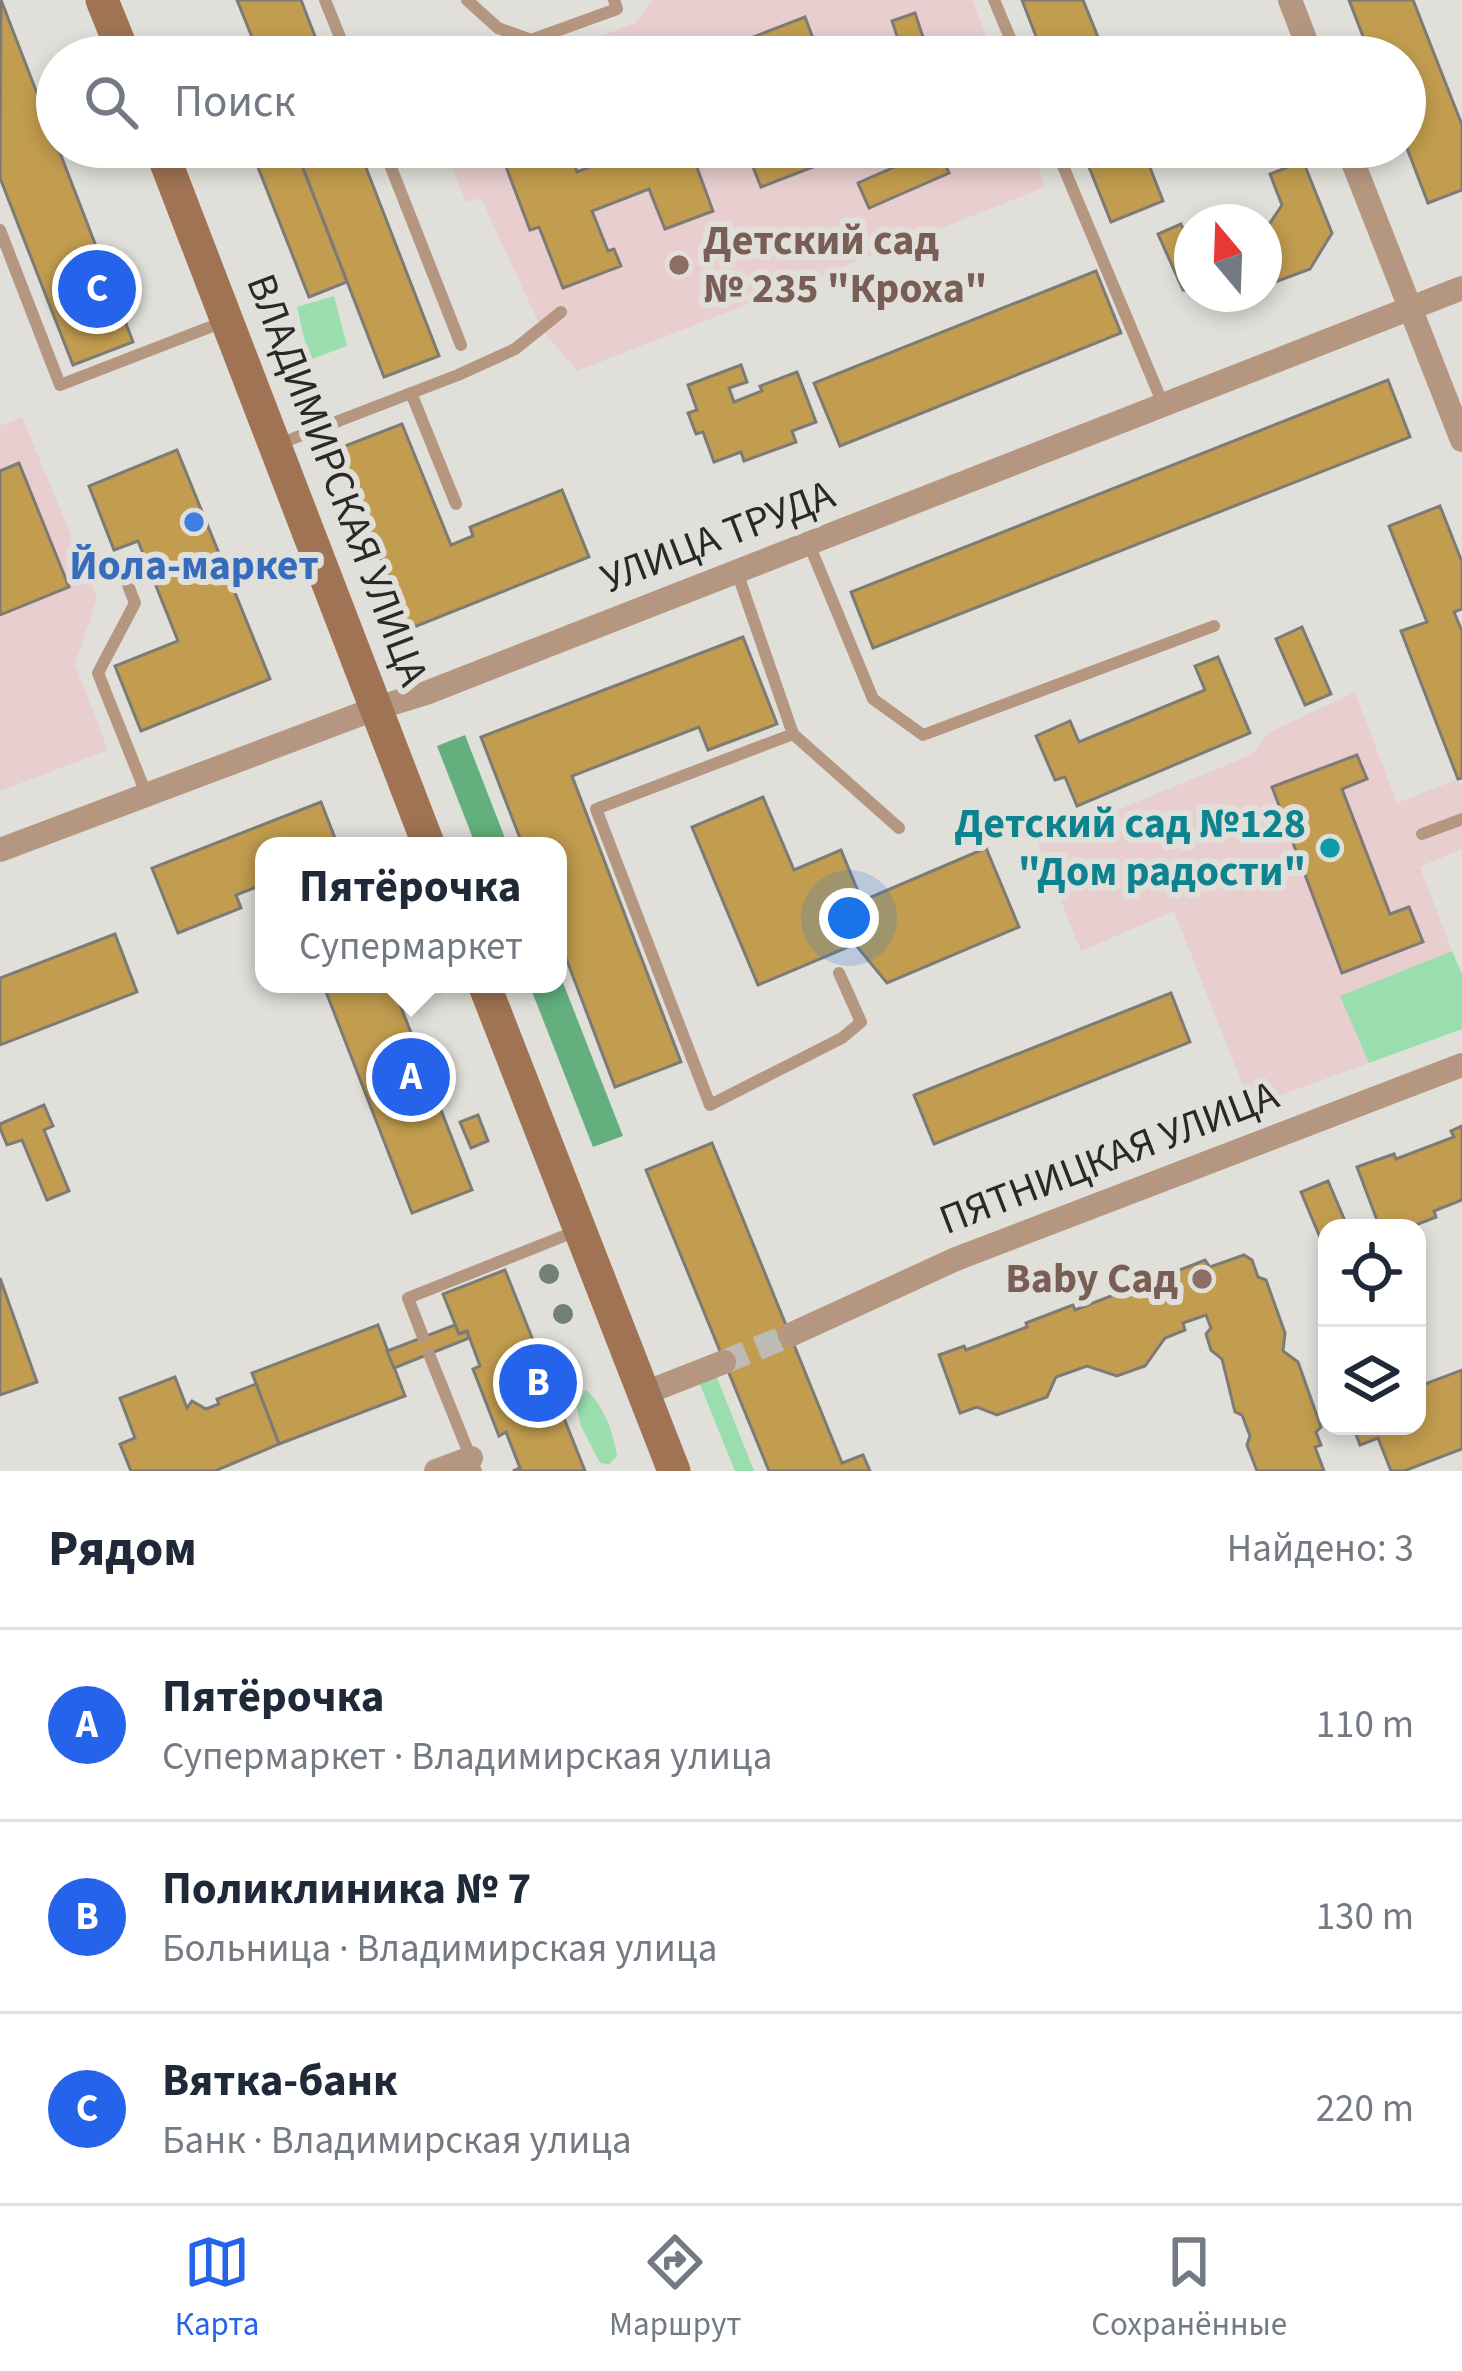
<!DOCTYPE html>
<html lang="ru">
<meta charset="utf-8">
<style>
:root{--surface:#fff;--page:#f6f6f7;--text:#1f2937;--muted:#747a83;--line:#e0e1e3;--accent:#2563eb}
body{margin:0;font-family:"Source Sans 3",sans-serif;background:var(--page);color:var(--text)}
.controls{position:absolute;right:36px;bottom:36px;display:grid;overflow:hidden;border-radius:24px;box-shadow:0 6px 18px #0003}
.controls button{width:108px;height:108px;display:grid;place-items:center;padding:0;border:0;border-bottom:3px solid var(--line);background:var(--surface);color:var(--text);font:60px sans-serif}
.compass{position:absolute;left:1174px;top:204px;width:108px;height:108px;border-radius:50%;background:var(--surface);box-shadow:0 6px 18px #0003;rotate:341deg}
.you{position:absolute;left:849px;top:918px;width:42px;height:42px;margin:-30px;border:9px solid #fff;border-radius:50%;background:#1a73e8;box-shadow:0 0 0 18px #1a73e833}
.badge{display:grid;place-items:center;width:78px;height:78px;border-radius:50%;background:var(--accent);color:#fff;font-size:39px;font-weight:700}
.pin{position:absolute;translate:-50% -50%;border:6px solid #fff;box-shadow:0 3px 12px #0006}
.popup{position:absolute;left:255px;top:837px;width:312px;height:156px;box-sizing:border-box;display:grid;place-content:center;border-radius:24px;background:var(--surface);filter:drop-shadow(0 3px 9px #0005);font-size:39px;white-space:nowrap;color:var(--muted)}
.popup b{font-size:45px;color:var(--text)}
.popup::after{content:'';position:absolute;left:50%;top:100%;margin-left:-24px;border:24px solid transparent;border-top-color:var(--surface)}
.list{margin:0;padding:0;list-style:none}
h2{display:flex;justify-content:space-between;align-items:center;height:156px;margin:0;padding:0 48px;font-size:51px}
h2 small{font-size:39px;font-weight:400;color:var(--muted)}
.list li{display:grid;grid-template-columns:78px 1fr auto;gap:36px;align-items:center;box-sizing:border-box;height:192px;padding:0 48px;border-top:3px solid var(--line)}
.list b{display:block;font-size:45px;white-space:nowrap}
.list p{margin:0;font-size:39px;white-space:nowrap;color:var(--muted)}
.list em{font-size:39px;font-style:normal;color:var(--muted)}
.icon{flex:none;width:66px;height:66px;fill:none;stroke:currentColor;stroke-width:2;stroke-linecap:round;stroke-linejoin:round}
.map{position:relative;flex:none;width:1462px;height:1471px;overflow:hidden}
.search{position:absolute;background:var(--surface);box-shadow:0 6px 18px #0003;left:36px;right:36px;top:36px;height:132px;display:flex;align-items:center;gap:30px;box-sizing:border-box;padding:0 42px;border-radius:66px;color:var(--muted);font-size:45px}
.sheet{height:732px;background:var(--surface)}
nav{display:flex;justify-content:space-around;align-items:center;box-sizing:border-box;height:168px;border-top:3px solid var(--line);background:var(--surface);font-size:33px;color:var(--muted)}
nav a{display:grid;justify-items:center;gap:6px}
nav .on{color:var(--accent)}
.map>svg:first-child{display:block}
.education{fill:#e8cece}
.green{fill:#9adeae}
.forest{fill:#63af7d}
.building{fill:#c29d4f;stroke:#7e7b77;stroke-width:3}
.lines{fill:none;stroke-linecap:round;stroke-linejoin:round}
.street-tunnel{stroke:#bcbbb5;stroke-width:24;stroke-dasharray:24 12;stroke-linecap:butt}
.lane{stroke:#b59781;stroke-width:12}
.street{stroke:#b59781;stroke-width:24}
.secondary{stroke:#9f7353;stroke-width:33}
.tree{fill:#718274}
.education-dot{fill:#8d6e63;stroke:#e1dfd9;stroke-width:4.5}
.shop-dot{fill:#3f7fe0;stroke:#e1dfd9;stroke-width:4.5}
.culture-dot{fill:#0f9aa8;stroke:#e1dfd9;stroke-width:4.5}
.labels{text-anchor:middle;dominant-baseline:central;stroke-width:12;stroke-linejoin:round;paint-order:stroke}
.education-label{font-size:42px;font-weight:bold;fill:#785e54;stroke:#e1dfd9;text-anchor:start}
.street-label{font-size:42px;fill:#2a2927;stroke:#e1dfd9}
.shop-label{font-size:42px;font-weight:bold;fill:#366cbe;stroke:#e1dfd9}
.culture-label{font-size:42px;font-weight:bold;fill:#0d838f;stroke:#e1dfd9;text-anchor:end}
</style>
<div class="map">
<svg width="1462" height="1471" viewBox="0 0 1462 1471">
<rect width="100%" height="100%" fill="#e1dfd9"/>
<g class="education">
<polygon points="653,0 972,0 994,57 546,57 635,23"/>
<polygon points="444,147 1030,147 1046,187 577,371 541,328 481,198 466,202"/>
<polygon points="22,417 97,598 75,664 108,750 0,791 0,426"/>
<polygon points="1355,692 1397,803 1458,779 1462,787 1462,849 1420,867 1452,951 1341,996 1369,1063 1251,1106 1174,911 1081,951 1038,843 1253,754 1268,733"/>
</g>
<g class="green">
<polygon points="334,296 347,346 309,360 297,307"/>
<polygon points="1452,951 1462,974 1462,1029 1369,1063 1340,996"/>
<polygon points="716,1375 754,1471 735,1471 699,1382"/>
<path d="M586,1390C603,1404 614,1434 617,1456L609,1464L600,1463L581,1426L576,1404Z"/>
</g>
<g class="forest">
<polygon points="465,735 508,846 476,846 437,746"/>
<polygon points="558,970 623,1136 593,1147 529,984 558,984"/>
</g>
<g class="building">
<polygon points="1,0 133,342 73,365 0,178"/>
<polygon points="237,0 301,0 323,57 260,57"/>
<polygon points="1022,0 1083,0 1106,57 1044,57"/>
<polygon points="1349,0 1413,0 1462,125 1462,190 1428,203 1405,143 1405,57 1371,57"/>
<polygon points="915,13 927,49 904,57 892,21"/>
<polygon points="805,17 820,57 702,57"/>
<polygon points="250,147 295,147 347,282 309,297"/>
<polygon points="295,147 358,147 439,356 384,377"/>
<polygon points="508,147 568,147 577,172 632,151 631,147 734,147 695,162 713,211 665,229 649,189 592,211 608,251 614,249 621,266 563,288 539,227 530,230 505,164 513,161"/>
<polygon points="745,147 865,147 761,187"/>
<polygon points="1081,147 1142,147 1163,201 1111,222"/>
<polygon points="938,148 949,173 869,208 858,183"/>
<polygon points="1303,161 1332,233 1310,269 1264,286 1264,232 1282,205 1270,174"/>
<polygon points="1181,224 1186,235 1192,232 1192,290 1183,290 1158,234"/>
<polygon points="1096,271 1121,333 840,446 814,383"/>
<polygon points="741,365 747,382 729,388 734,402 762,391 760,386 797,372 816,422 792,431 796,442 744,461 741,452 714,462 703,432 696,434 688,413 697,410 688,385"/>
<polygon points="1388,380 1410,437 873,648 851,592"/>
<polygon points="402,424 451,545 473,536 470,527 562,490 589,557 409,629 337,449"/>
<polygon points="177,450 270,679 141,731 115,666 178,641 138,541 114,550 89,486"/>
<polygon points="19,463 69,587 0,615 0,471"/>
<polygon points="1440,506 1462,562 1462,609 1454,612 1462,631 1462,778 1458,779 1401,631 1427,622 1389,526"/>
<polygon points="1302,627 1331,694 1305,705 1276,639"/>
<polygon points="743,637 777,724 708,750 699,727 572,776 681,1062 615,1087 558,937 558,846 523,846 481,737"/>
<polygon points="1218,657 1250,733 1077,806 1065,777 1055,780 1036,736 1070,721 1079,742 1205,690 1195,666"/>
<polygon points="1357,755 1367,779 1342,789 1390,914 1409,907 1423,942 1342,973 1272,787"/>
<polygon points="763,797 794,870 841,850 862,901 986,848 1019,927 887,983 855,944 758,985 692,827"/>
<polygon points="321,802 338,846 264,846 264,884 236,895 241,908 178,933 152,868"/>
<polygon points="115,934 137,992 0,1045 0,978"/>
<polygon points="323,984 392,984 472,1190 412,1213"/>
<polygon points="1171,993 1190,1042 934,1144 914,1095"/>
<polygon points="44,1105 53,1126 44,1130 69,1191 47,1200 22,1140 7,1145 0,1128 0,1124"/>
<polygon points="478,1115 488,1141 471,1148 460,1122"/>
<polygon points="1462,1126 1462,1200 1434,1211 1436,1217 1408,1228 1380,1228 1357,1167 1394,1154 1396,1159 1454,1137 1451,1131"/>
<polygon points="712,1143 842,1463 863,1455 870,1471 769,1471 646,1170"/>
<polygon points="1328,1181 1348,1228 1327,1228 1327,1254 1301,1192"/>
<polygon points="1244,1255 1252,1260 1258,1277 1266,1280 1285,1333 1283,1351 1298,1362 1321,1427 1316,1432 1321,1445 1315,1447 1324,1471 1257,1471 1247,1445 1250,1436 1242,1415 1235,1412 1222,1359 1211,1350 1206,1334 1211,1328 1206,1315 1183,1323 1185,1330 1165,1338 1145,1366 1117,1376 1087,1366 1056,1377 1047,1397 997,1415 977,1407 960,1413 939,1355 964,1346 966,1350 1027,1327 1026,1323 1073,1305 1075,1310 1137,1286 1136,1281 1160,1273 1162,1277 1205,1260 1210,1267"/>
<polygon points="505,1270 585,1471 513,1471 520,1468 506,1432 499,1436 473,1369 480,1366 467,1331 459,1334 443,1294"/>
<polygon points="0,1278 37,1382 0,1395"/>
<polygon points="378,1325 405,1396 279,1444 252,1373"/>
<polygon points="455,1325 459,1334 467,1331 469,1338 394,1368 387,1351"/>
<polygon points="1462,1370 1462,1449 1404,1471 1391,1471 1378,1438 1360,1445 1353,1426 1417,1426 1417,1387"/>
<polygon points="175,1377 187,1408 192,1401 206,1409 219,1404 217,1399 256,1384 279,1444 215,1471 131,1471 120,1444 135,1438 120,1398"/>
</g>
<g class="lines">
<polyline class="street-tunnel" points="724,1362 790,1335"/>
<g class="lane">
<polyline points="325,0 348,57"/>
<polyline points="467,0 498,28 531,40 617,9 614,0"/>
<polyline points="994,0 1018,57"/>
<polyline points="383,147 461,345"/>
<polyline points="1055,147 1163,404"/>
<polyline points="0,230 60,385 223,322"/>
<polyline points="411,393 456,504"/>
<polyline points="276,445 458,375 515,349 561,312"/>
<polyline points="809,544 873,699 923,735 1214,626"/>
<polyline points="737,572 793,734 596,809 710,1105 842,1038 861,1022 839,973"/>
<polyline points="124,575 135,603 98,673 147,796"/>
<polyline points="793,734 899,828"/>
<polyline points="1422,834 1462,819"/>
<polyline points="423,1337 408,1298 579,1230"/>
<polyline points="429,1354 476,1471"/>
</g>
<g class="street">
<polyline points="1290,0 1312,57"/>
<polyline points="1347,147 1462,440"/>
<polyline points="0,850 377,708 426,693 1462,288"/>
<polyline points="790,1335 956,1259 1462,1065"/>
<polyline points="645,1393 724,1362"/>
<polyline points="436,1471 471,1458"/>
</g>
<g class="secondary">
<polyline points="102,0 125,57"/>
<polyline points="160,147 429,846"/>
<polyline points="484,984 674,1471"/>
</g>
</g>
<g class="tree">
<circle cx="549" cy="1274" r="10"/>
<circle cx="563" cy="1314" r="10"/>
</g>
<g class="education-dot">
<circle cx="679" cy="265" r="12"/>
<circle cx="1202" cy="1279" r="12"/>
</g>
<circle class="shop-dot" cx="194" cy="522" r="12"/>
<circle class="culture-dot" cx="1330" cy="848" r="12"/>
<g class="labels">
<g class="education-label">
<text x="703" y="241">Детский сад<tspan x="703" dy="48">№ 235 "Кроха"</tspan></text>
<text x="1178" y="1279" text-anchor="end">Baby Сад</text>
</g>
<g class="street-label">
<text transform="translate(337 480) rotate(69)">ВЛАДИМИРСКАЯ УЛИЦА</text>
<text transform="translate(718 537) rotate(-21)">УЛИЦА ТРУДА</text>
<text transform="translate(1109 1158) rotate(-21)">ПЯТНИЦКАЯ УЛИЦА</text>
</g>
<g class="shop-label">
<text x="194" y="566">Йола-маркет</text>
</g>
<g class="culture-label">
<text x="1306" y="824">Детский сад №128<tspan x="1306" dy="48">"Дом радости"</tspan></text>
</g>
</g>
</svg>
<div class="controls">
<button><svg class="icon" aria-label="locate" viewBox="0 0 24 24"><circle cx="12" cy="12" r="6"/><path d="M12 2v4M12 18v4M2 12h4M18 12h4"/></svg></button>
<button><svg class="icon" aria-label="layers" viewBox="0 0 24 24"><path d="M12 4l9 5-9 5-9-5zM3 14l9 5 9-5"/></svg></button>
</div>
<svg class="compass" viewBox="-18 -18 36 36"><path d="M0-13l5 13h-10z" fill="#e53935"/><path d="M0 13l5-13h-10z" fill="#747a83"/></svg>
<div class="you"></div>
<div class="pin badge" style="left:411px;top:1077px">A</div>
<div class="popup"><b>Пятёрочка</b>Супермаркет</div>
<div class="pin badge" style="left:538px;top:1383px">B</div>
<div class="pin badge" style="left:97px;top:289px">C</div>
<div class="search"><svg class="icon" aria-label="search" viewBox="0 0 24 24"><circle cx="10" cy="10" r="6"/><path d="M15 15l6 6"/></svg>Поиск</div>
</div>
<section class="sheet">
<h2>Рядом<small>Найдено: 3</small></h2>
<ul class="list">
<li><span class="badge">A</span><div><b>Пятёрочка</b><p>Супермаркет · Владимирская улица</p></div><em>110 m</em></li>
<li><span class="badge">B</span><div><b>Поликлиника № 7</b><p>Больница · Владимирская улица</p></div><em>130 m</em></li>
<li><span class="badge">C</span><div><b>Вятка-банк</b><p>Банк · Владимирская улица</p></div><em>220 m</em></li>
</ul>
</section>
<nav>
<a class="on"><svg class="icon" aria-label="map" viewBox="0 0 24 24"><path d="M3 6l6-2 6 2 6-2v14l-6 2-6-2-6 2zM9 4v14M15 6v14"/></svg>Карта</a>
<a><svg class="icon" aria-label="directions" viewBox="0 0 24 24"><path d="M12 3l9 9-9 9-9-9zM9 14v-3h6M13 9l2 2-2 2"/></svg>Маршрут</a>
<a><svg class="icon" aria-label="saved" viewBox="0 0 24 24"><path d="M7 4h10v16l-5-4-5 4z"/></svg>Сохранённые</a>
</nav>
